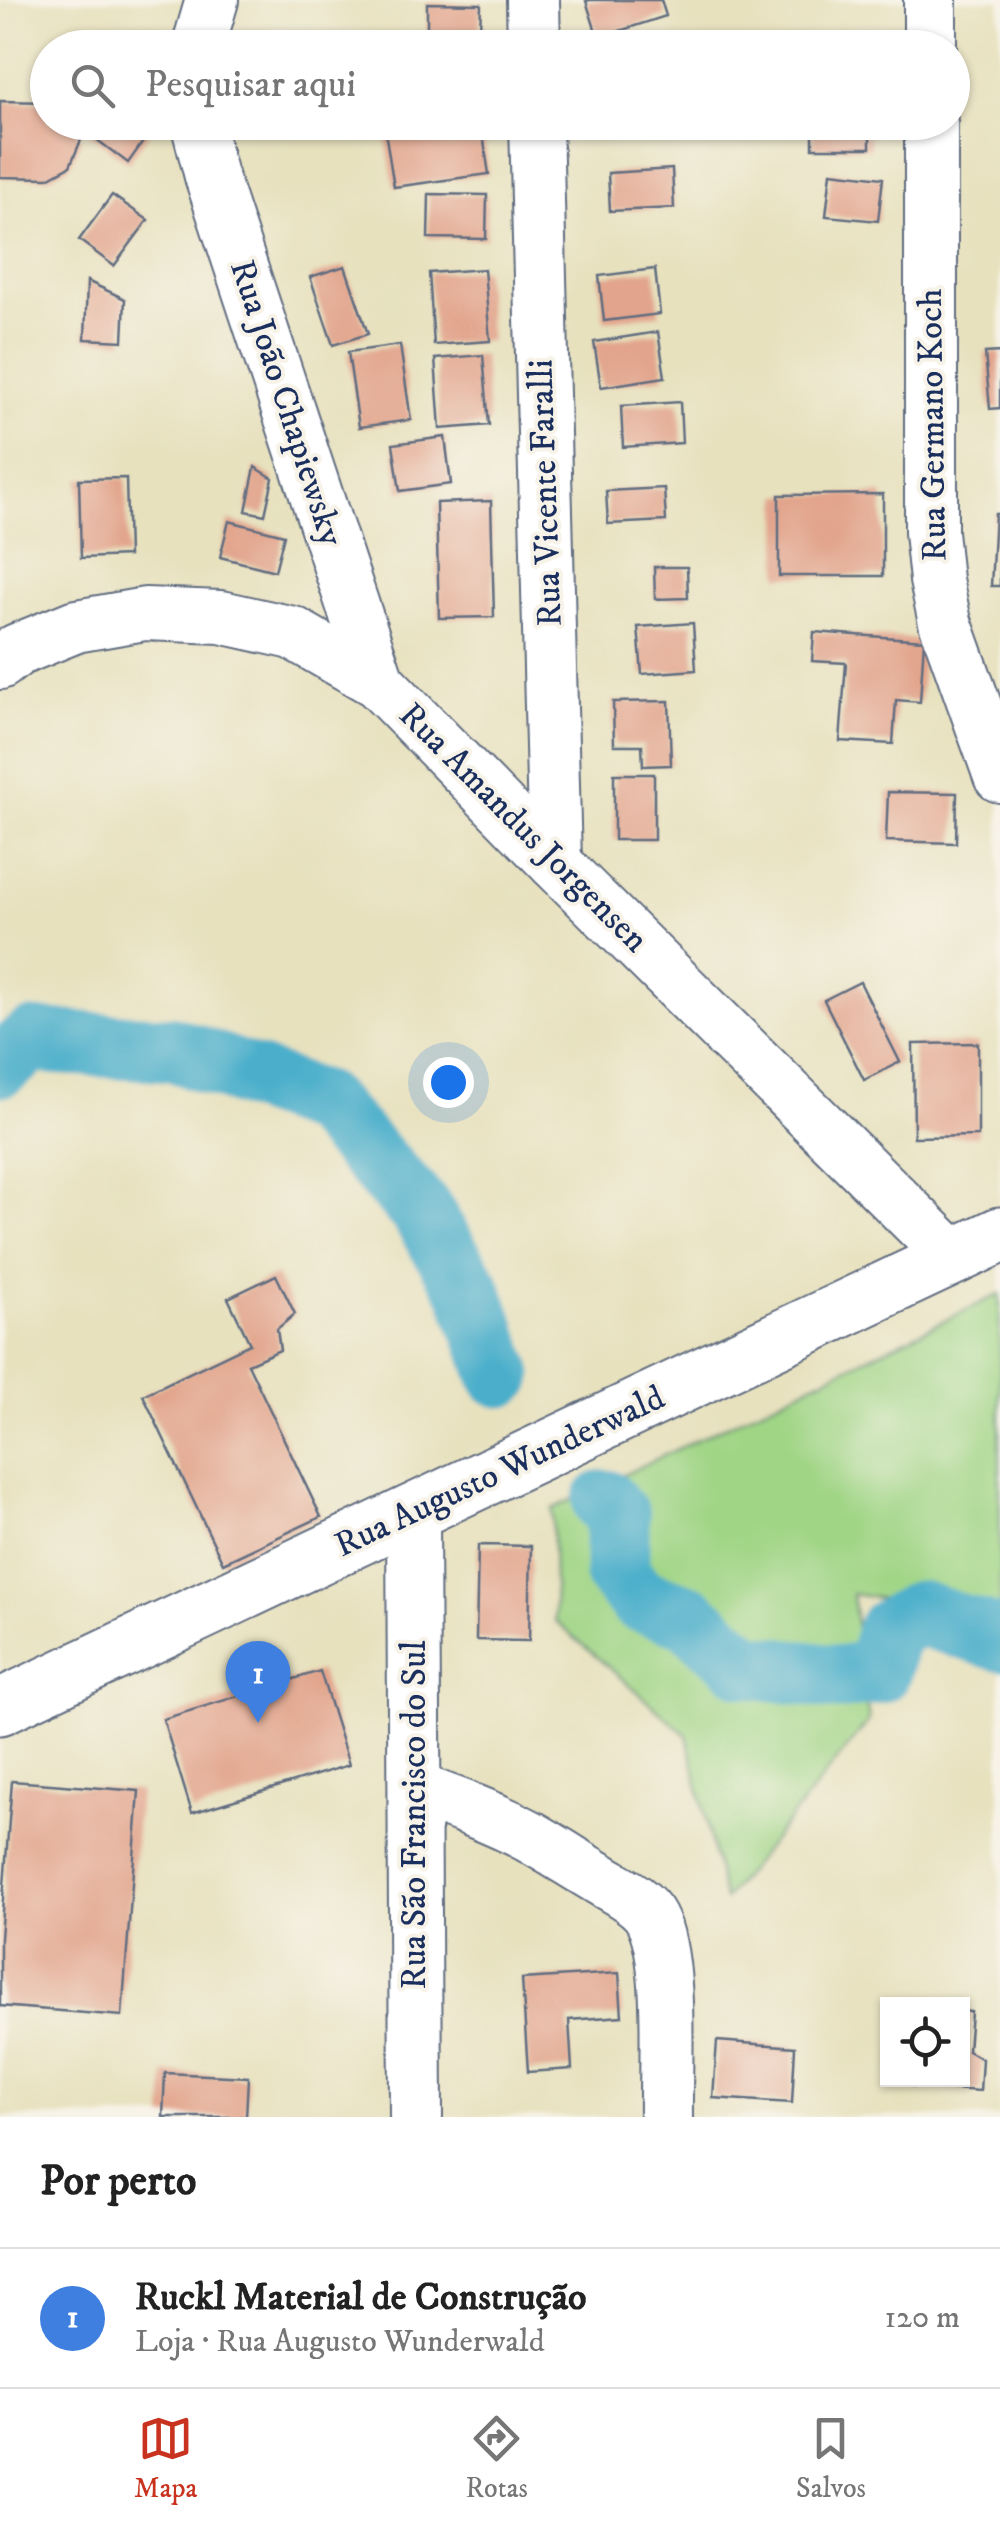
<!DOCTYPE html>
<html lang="pt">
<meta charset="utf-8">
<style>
:root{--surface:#fff;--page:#f6f6f6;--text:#222;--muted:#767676;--line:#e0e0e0;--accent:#c8321e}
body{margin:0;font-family:"IM FELL DW Pica",serif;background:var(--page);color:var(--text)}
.controls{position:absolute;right:30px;bottom:30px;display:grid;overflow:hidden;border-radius:0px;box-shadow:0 2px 8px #0004}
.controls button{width:90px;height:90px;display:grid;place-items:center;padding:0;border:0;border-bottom:2px solid var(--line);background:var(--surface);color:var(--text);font:50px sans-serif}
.you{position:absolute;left:448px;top:1082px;width:35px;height:35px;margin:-25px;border:8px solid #fff;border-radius:50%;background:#1a73e8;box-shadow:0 0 0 15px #1a73e833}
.badge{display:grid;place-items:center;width:65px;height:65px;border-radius:50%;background:var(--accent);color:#fff;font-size:32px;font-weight:700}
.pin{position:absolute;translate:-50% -82px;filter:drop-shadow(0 2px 5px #0008)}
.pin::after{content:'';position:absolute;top:52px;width:35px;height:30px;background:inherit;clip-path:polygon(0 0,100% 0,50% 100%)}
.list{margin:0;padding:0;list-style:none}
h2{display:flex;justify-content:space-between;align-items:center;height:130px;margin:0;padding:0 40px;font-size:42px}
h2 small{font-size:32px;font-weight:400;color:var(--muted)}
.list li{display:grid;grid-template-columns:65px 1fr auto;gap:30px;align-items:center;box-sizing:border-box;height:140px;padding:0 40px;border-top:2px solid var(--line)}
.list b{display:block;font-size:38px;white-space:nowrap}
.list p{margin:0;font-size:32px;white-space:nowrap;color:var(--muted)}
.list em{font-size:32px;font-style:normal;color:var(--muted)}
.icon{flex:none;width:55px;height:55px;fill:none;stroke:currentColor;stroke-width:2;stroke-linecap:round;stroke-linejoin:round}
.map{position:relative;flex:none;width:1000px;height:2117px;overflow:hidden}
.search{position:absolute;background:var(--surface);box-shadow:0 2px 8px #0004;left:30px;right:30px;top:30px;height:110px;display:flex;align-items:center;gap:25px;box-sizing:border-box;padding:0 35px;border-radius:55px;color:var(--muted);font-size:38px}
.sheet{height:270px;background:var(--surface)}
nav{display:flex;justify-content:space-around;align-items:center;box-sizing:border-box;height:140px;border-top:2px solid var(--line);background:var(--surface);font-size:28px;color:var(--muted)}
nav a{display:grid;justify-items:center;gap:5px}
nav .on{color:var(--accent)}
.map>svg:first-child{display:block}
.green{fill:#a0d586;stroke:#5e8272;stroke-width:2.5}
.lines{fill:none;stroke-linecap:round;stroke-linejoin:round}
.river{stroke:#4cafcb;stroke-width:65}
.building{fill:#e2a48c}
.minor-casing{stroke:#626d80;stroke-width:56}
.major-casing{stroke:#626d80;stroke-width:59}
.minor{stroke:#fff;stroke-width:52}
.major{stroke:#fff;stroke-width:55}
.labels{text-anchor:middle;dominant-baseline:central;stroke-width:8;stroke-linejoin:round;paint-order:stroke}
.street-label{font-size:35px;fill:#1b2f5e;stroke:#f7f3e8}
</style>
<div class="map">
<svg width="1000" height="2117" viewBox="0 0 1000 2117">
<rect width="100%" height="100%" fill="#f7f3e8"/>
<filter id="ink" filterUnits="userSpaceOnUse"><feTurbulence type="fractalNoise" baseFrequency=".01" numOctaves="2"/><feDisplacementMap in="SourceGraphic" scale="20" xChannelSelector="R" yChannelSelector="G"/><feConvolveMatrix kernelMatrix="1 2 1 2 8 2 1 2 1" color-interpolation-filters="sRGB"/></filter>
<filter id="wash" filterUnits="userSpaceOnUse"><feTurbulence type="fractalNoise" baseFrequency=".0048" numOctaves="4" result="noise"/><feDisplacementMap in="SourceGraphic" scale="40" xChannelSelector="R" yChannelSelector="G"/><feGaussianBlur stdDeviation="2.25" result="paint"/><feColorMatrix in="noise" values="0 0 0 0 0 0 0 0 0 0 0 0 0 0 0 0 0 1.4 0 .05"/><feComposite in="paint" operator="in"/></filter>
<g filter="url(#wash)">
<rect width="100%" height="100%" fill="#e7e1be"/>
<polygon class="green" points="1000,1294 1000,1617 852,1594 869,1721 724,1900 687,1735 555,1621 552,1509"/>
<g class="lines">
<g class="river">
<polyline points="0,1065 31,1041 173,1049 322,1103 421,1211 469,1289 501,1375"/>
<polyline points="605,1502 617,1516 617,1573 639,1599 688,1616 745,1665 839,1678 879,1671 888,1631 919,1613 1000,1639"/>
</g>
</g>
<g id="blocks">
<g class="building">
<polygon points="590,0 661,0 666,16 598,38 586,1"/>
<polygon points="427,3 481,4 480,31 509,31 508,48 445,48 445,38 427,38"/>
<polygon points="0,101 48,102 48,122 74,122 81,140 70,166 48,178 0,177"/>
<polygon points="88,122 157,122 128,163 92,136"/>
<polygon points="444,122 481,122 489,174 394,187 385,131"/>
<polygon points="622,122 678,122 679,128 624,136"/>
<rect x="813" y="122" width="57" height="26"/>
<polygon points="672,169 674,208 610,211 608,173"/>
<polygon points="831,172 883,178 878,221 826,216"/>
<polygon points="429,194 487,195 486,239 428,238"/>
<polygon points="112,195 148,220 114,266 79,240"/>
<polygon points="345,266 368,334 333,345 310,277"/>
<polygon points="484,269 490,341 434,345 429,273"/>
<polygon points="655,269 660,314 604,321 599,276"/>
<polygon points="87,281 125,299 123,341 85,339"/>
<polygon points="658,332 665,377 601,387 594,342"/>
<polygon points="400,345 411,420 359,427 348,352"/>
<polygon points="1000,352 1000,408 990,409 985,353"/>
<polygon points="483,355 489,425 440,429 435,359"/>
<polygon points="680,402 682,443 623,447 621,406"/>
<polygon points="445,437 451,484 400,491 393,444"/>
<polygon points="255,467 273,478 265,515 246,511"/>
<polygon points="126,478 128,556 81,558 79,479"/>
<polygon points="664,488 666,521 608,524 606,491"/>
<polygon points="883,494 883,576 779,576 779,495"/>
<polygon points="491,501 494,617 439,618 436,503"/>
<polygon points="995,514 1000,514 1000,586 991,586"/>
<polygon points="229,521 284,535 275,571 220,557"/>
<polygon points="654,567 687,567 688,598 655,599"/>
<polygon points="693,623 696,670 642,674 638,627"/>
<polygon points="814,632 924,640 920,702 896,700 893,744 840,741 846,663 812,661"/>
<polygon points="669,701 671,765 643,766 642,745 614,745 613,702"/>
<rect x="614" y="774" width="40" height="66"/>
<polygon points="888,792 957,793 956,843 886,841"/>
<polygon points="860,982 900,1062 864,1080 824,1000"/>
<polygon points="978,1043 978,1136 914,1137 913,1044"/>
<polygon points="276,1275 295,1314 277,1329 280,1350 248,1364 321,1517 223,1563 143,1395 250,1344 228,1298"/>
<polygon points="478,1545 531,1546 529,1641 476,1640"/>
<polygon points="320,1671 349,1765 192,1813 163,1719"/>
<polygon points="12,1781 139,1791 122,2016 0,2006 0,1938"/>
<polygon points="619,1973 622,2016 569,2020 572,2069 528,2072 522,1979"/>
<polygon points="962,2011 971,2012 968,2051 982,2059 980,2091 911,2086 911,2080 962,2080"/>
<polygon points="717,2041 795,2047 792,2103 713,2098"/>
<polygon points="165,2073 248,2077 246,2117 163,2117"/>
</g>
</g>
</g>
<g filter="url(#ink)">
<use href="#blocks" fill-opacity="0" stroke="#626d80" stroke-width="2.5"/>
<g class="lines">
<g class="minor-casing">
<g id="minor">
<polyline points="533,0 534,48"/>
<polyline points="930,0 930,48"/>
<polyline points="198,48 212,0"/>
<polyline points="197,122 211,176 378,682"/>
<polyline points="536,122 555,863"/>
<polyline points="931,122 931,532 936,580 945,622 1000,776"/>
<polyline points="0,663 17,650 76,626 145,614 221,617 293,633 378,682 555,863 954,1258"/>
<polyline points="413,1514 416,2117"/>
<path d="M415,1789C454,1803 493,1817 529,1836C554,1850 578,1866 602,1880C618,1890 642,1901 651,1918C673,1959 665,2068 666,2117"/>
</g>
</g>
<g class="major-casing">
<polyline id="major" points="0,1707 1000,1235"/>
</g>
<use href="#minor" class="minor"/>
<use href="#major" class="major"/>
</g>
</g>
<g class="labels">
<g class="street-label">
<text transform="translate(286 403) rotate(72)">Rua João Chapiewsky</text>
<text transform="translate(933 425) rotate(-91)">Rua Germano Koch</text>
<text transform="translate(546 493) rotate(-92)">Rua Vicente Faralli</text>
<text transform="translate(523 828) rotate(45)">Rua Amandus Jorgensen</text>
<text transform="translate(500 1472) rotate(-25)">Rua Augusto Wunderwald</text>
<text transform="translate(415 1815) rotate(-90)">Rua São Francisco do Sul</text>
</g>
</g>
</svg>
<div class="controls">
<button><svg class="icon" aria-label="locate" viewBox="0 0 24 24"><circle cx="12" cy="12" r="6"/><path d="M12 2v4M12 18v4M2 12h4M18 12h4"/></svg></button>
</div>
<div class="you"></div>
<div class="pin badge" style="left:258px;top:1723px;background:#3f7fe0">1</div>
<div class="search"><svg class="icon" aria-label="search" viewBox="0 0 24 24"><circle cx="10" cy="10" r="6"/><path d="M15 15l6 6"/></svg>Pesquisar aqui</div>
</div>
<section class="sheet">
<h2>Por perto<small></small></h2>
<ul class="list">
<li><span class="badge" style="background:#3f7fe0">1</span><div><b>Ruckl Material de Construção</b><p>Loja · Rua Augusto Wunderwald</p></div><em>120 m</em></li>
</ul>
</section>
<nav>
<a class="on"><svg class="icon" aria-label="map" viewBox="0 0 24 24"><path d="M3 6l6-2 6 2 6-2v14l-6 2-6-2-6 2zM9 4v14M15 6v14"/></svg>Mapa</a>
<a><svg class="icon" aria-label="directions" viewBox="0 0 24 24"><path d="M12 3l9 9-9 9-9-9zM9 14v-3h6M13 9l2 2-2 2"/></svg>Rotas</a>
<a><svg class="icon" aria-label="saved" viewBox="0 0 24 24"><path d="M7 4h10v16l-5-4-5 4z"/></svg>Salvos</a>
</nav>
